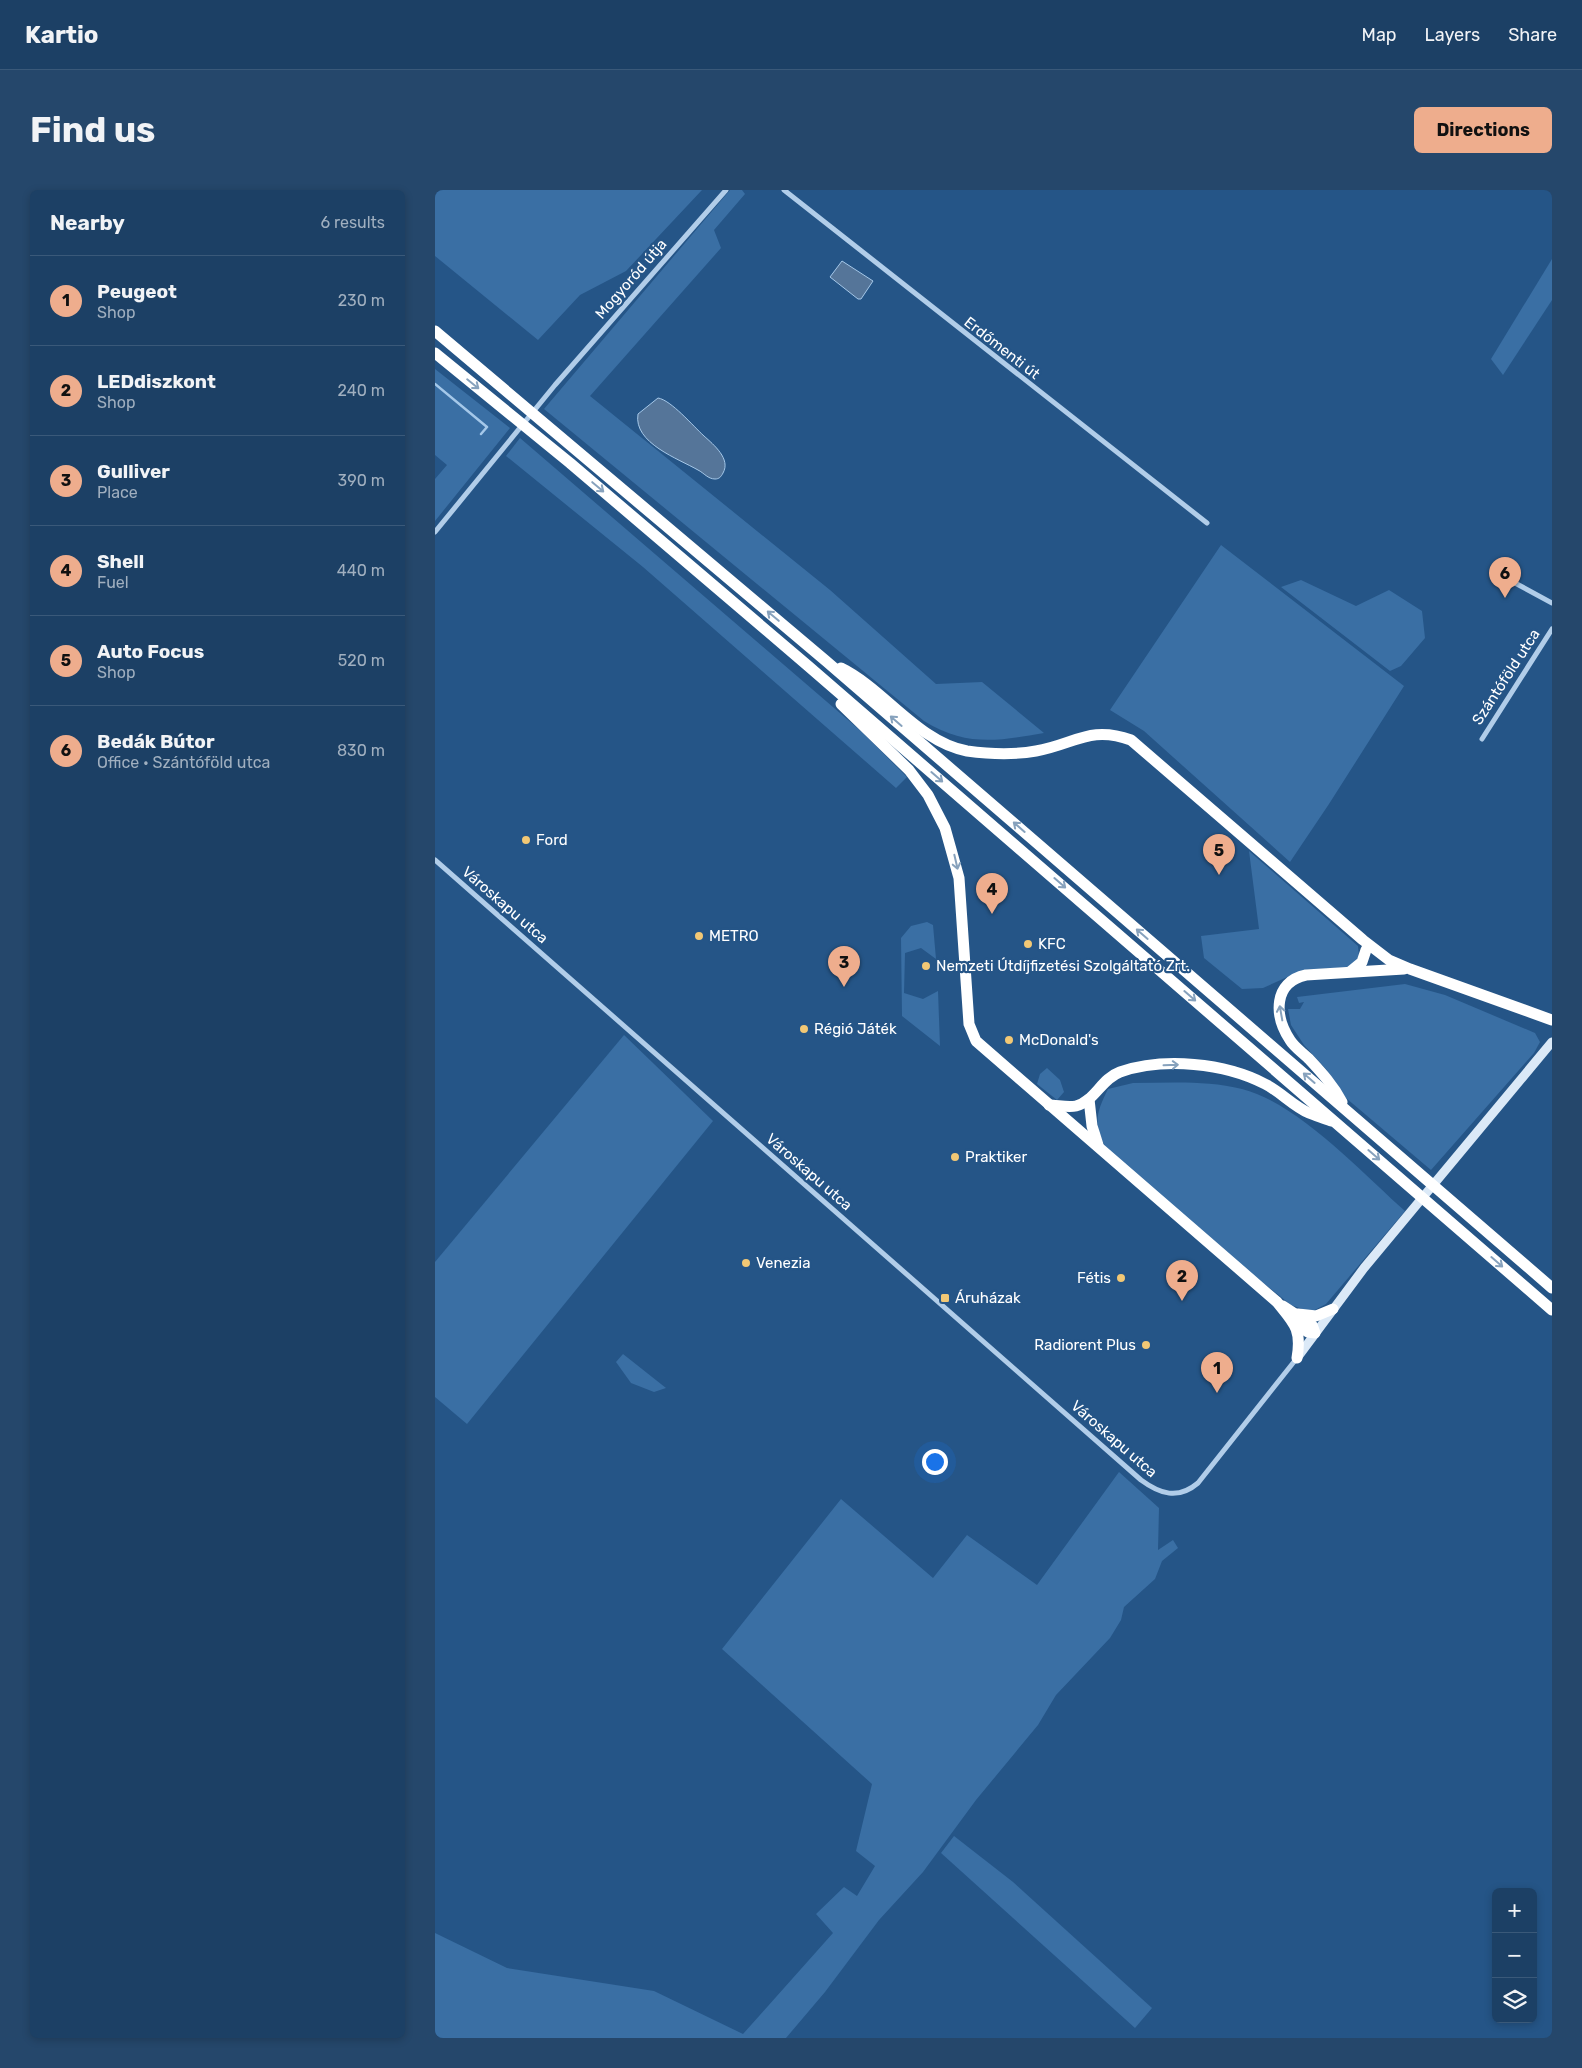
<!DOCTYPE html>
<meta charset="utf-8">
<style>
:root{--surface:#1c4065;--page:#25476b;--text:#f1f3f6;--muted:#a0afbf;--line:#3a5979;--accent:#eead8d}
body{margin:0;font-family:Rubik,sans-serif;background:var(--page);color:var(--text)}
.controls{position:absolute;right:15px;bottom:15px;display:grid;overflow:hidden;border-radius:8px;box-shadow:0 2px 8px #0003}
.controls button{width:45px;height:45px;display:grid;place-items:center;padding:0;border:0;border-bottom:1px solid var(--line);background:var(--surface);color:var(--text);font:25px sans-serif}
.you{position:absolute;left:499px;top:1271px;width:18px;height:18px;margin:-12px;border:4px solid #fff;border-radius:50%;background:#1a73e8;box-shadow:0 0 0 8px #1a73e833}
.badge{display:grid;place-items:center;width:32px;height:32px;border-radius:50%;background:var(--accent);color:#111;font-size:16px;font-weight:700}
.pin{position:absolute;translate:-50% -41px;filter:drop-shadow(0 1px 2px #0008)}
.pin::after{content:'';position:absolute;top:26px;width:18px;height:15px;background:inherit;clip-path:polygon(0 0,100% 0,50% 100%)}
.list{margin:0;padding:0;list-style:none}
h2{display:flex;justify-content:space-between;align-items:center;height:65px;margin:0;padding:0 20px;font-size:21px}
h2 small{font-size:16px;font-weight:400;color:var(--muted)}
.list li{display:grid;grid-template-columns:32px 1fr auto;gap:15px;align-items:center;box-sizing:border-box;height:90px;padding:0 20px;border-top:1px solid var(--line)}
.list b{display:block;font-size:19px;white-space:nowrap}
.list p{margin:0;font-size:16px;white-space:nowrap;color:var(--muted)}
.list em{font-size:16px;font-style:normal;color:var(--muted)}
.icon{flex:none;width:28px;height:28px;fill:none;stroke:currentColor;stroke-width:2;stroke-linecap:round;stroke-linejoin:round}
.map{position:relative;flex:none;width:1117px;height:1848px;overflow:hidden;border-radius:8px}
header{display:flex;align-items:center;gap:30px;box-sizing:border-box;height:70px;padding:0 25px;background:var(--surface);border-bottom:1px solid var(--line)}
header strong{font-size:24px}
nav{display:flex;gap:28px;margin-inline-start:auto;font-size:18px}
.intro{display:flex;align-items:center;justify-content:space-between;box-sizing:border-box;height:120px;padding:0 30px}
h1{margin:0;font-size:35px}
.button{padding:12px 22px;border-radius:8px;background:var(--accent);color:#111;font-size:18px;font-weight:700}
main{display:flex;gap:30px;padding:0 30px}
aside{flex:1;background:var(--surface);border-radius:8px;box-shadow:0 2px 8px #0003}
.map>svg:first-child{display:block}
.green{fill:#3a6fa4}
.water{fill:#557599;stroke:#a5c8e9}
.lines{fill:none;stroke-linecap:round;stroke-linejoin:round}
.stream{stroke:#a5c8e9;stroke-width:2.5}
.street{stroke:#b1cde9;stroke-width:5}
.secondary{stroke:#dbe9f7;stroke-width:9}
.highway{stroke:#fff;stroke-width:11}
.oneway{stroke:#87a2bd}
.poi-dot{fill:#f2c875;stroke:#255587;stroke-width:2}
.labels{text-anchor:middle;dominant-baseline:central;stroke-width:4.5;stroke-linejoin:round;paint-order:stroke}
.street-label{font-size:15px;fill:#fff;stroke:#255587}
.poi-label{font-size:15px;fill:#fff;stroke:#255587;text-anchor:start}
</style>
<header>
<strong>Kartio</strong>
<nav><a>Map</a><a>Layers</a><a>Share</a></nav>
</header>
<div class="intro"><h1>Find us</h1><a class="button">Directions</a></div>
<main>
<aside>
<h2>Nearby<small>6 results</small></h2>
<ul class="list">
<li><span class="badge">1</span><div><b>Peugeot</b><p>Shop</p></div><em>230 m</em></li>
<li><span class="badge">2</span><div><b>LEDdiszkont</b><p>Shop</p></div><em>240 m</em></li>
<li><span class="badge">3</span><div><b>Gulliver</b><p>Place</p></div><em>390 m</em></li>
<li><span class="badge">4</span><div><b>Shell</b><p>Fuel</p></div><em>440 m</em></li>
<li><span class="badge">5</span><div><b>Auto Focus</b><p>Shop</p></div><em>520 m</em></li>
<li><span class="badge">6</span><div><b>Bedák Bútor</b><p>Office · Szántóföld utca</p></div><em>830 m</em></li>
</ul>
</aside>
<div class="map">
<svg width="1117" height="1848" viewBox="0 0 1117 1848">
<rect width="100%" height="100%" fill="#255587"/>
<g class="green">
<polygon points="0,0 267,0 191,81 145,105 103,150 0,66"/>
<path d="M295,0H307L310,4L279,40L286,58L155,206L395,400L501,494L547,492L609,543C562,551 532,557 489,531L109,219Z"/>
<polygon points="1117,69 1117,110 1068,185 1056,169"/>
<polygon points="0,179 75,238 0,331 0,289 12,275 0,265"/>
<polygon points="85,248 427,542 472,587 461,598 208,377 71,266"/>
<polygon points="786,355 969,496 894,614 855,672 709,541 675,520"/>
<polygon points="866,390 921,416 954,400 987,421 990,448 966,476 955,481 846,397"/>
<polygon points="814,661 923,756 924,767 915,777 868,780 828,798 807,799 769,768 766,746 824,739"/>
<polygon points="492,732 498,735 501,769 486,758 470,763 469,803 488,809 503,801 505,856 467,826 466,748 476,736"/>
<polygon points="970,794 1010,805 1100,843 1105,852 1099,863 996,980 911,908 891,879 869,855 856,835 853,819 865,819 869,812 864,813 862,807"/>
<polygon points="189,845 278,931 32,1234 0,1207 0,1072"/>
<polygon points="612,878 625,890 629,902 622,910 602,894 605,884"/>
<path d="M698,893C734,893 771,890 807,899C863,913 927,983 970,1021L891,1114L876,1122L856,1115L822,1088L671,958C658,934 661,923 673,899Z"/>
<polygon points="188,1164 231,1198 219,1202 196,1193 181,1172"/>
<polygon points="684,1282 724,1318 723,1360 738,1350 743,1358 727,1371 720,1389 689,1417 686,1430 675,1448 621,1505 603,1535 541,1610 488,1682 444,1730 390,1802 351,1848 0,1848 0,1743 72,1778 219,1801 308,1844 398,1743 381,1724 409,1697 422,1706 440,1676 421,1661 437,1594 287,1459 406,1309 498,1388 532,1345 602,1395"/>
<polygon points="519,1646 578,1692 717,1818 700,1838 506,1663"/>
</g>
<g class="water">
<polygon points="407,71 438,91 426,109 423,109 395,87"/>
<path d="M223,208C236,210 258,236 269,246C279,255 296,269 288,283C286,287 284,289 280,289C273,289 269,283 263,280C244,269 198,253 203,224Z"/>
</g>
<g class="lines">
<polyline class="stream" points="0,194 52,237 46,244"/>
<g class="street">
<polyline points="349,0 772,333"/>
<polyline points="0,342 120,195 291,0"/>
<polyline points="1080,393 1117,413"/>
<polyline points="1047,549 1117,439"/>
<path d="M0,670L706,1290C725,1304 743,1310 763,1293L862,1168"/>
</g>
<polyline class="secondary" points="862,1168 929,1078 1117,852"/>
<g class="highway">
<polyline points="0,141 391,471 1117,1098"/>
<polyline points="0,163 135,273 372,475 1117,1120"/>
<path d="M406,478C449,499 483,552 532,561C554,564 579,565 601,561C640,554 655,535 696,550L928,750L954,770L975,779L1117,830"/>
<path d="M406,514L474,580L493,605L510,638L524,688L534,834L541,851L842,1112C859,1133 867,1139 862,1168"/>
<polyline points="916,781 927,772 931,760"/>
<polyline points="654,909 657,936 663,955"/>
<path d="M907,912C898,895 887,883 874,869C868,863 859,857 855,850C839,826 838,792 871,785L969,779"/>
<path d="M614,915C622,915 633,918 641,916C660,911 666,889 685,882C729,867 790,873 830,894C846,902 858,916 874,923C881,926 889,928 896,931"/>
<polyline points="848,1116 877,1135 880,1143 873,1142 860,1134"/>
<polyline points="863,1124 881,1126 898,1119"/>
</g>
</g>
<defs><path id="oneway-shaft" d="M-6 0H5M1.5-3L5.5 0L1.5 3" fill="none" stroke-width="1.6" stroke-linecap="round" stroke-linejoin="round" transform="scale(1.25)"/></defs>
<g class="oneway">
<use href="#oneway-shaft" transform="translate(38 194) rotate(39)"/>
<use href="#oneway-shaft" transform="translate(163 297) rotate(40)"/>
<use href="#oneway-shaft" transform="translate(338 426) rotate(-140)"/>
<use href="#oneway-shaft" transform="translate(461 531) rotate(-139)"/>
<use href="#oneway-shaft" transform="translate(502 587) rotate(41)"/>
<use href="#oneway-shaft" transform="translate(584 637) rotate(-139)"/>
<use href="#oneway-shaft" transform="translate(521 672) rotate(77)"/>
<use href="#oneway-shaft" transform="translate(625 693) rotate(41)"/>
<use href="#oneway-shaft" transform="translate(707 744) rotate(-139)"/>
<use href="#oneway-shaft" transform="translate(755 806) rotate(41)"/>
<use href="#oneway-shaft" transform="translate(846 823) rotate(-100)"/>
<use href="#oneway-shaft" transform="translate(736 875) rotate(-2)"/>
<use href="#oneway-shaft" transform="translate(874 888) rotate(-139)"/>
<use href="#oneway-shaft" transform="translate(939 965) rotate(41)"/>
<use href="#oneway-shaft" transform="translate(1062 1072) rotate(41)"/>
</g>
<g class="poi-dot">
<circle cx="91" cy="650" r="5"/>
<circle cx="264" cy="746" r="5"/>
<circle cx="593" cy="754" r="5"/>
<circle cx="491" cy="776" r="5"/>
<circle cx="369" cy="839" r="5"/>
<circle cx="574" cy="850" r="5"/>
<circle cx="520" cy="967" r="5"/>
<circle cx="311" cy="1073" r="5"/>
<circle cx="686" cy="1088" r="5"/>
<rect x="505" y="1103" width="10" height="10" rx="2.5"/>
<circle cx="711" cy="1155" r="5"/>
</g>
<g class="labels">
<g class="street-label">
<text transform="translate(196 89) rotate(-49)">Mogyoród útja</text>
<text transform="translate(567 158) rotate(38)">Erdőmenti út</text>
<text transform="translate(1071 487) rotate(-57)">Szántóföld utca</text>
<text transform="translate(70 715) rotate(41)">Városkapu utca</text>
<text transform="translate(374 982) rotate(41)">Városkapu utca</text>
<text transform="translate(679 1249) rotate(41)">Városkapu utca</text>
</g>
<g class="poi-label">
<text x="101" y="650">Ford</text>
<text x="274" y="746">METRO</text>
<text x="603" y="754">KFC</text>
<text x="501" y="776">Nemzeti Útdíjfizetési Szolgáltató Zrt.</text>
<text x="379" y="839">Régió Játék</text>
<text x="584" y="850">McDonald's</text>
<text x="530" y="967">Praktiker</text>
<text x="321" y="1073">Venezia</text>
<text x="676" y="1088" text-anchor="end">Fétis</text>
<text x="520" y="1108">Áruházak</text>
<text x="701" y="1155" text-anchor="end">Radiorent Plus</text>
</g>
</g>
</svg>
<div class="controls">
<button>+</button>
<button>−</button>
<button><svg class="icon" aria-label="layers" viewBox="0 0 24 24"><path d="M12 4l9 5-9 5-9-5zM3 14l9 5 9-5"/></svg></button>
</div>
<div class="you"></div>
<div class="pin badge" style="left:782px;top:1203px">1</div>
<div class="pin badge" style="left:747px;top:1111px">2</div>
<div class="pin badge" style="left:409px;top:797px">3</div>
<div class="pin badge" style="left:557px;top:724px">4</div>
<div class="pin badge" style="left:784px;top:685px">5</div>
<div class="pin badge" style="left:1070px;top:408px">6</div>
</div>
</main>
